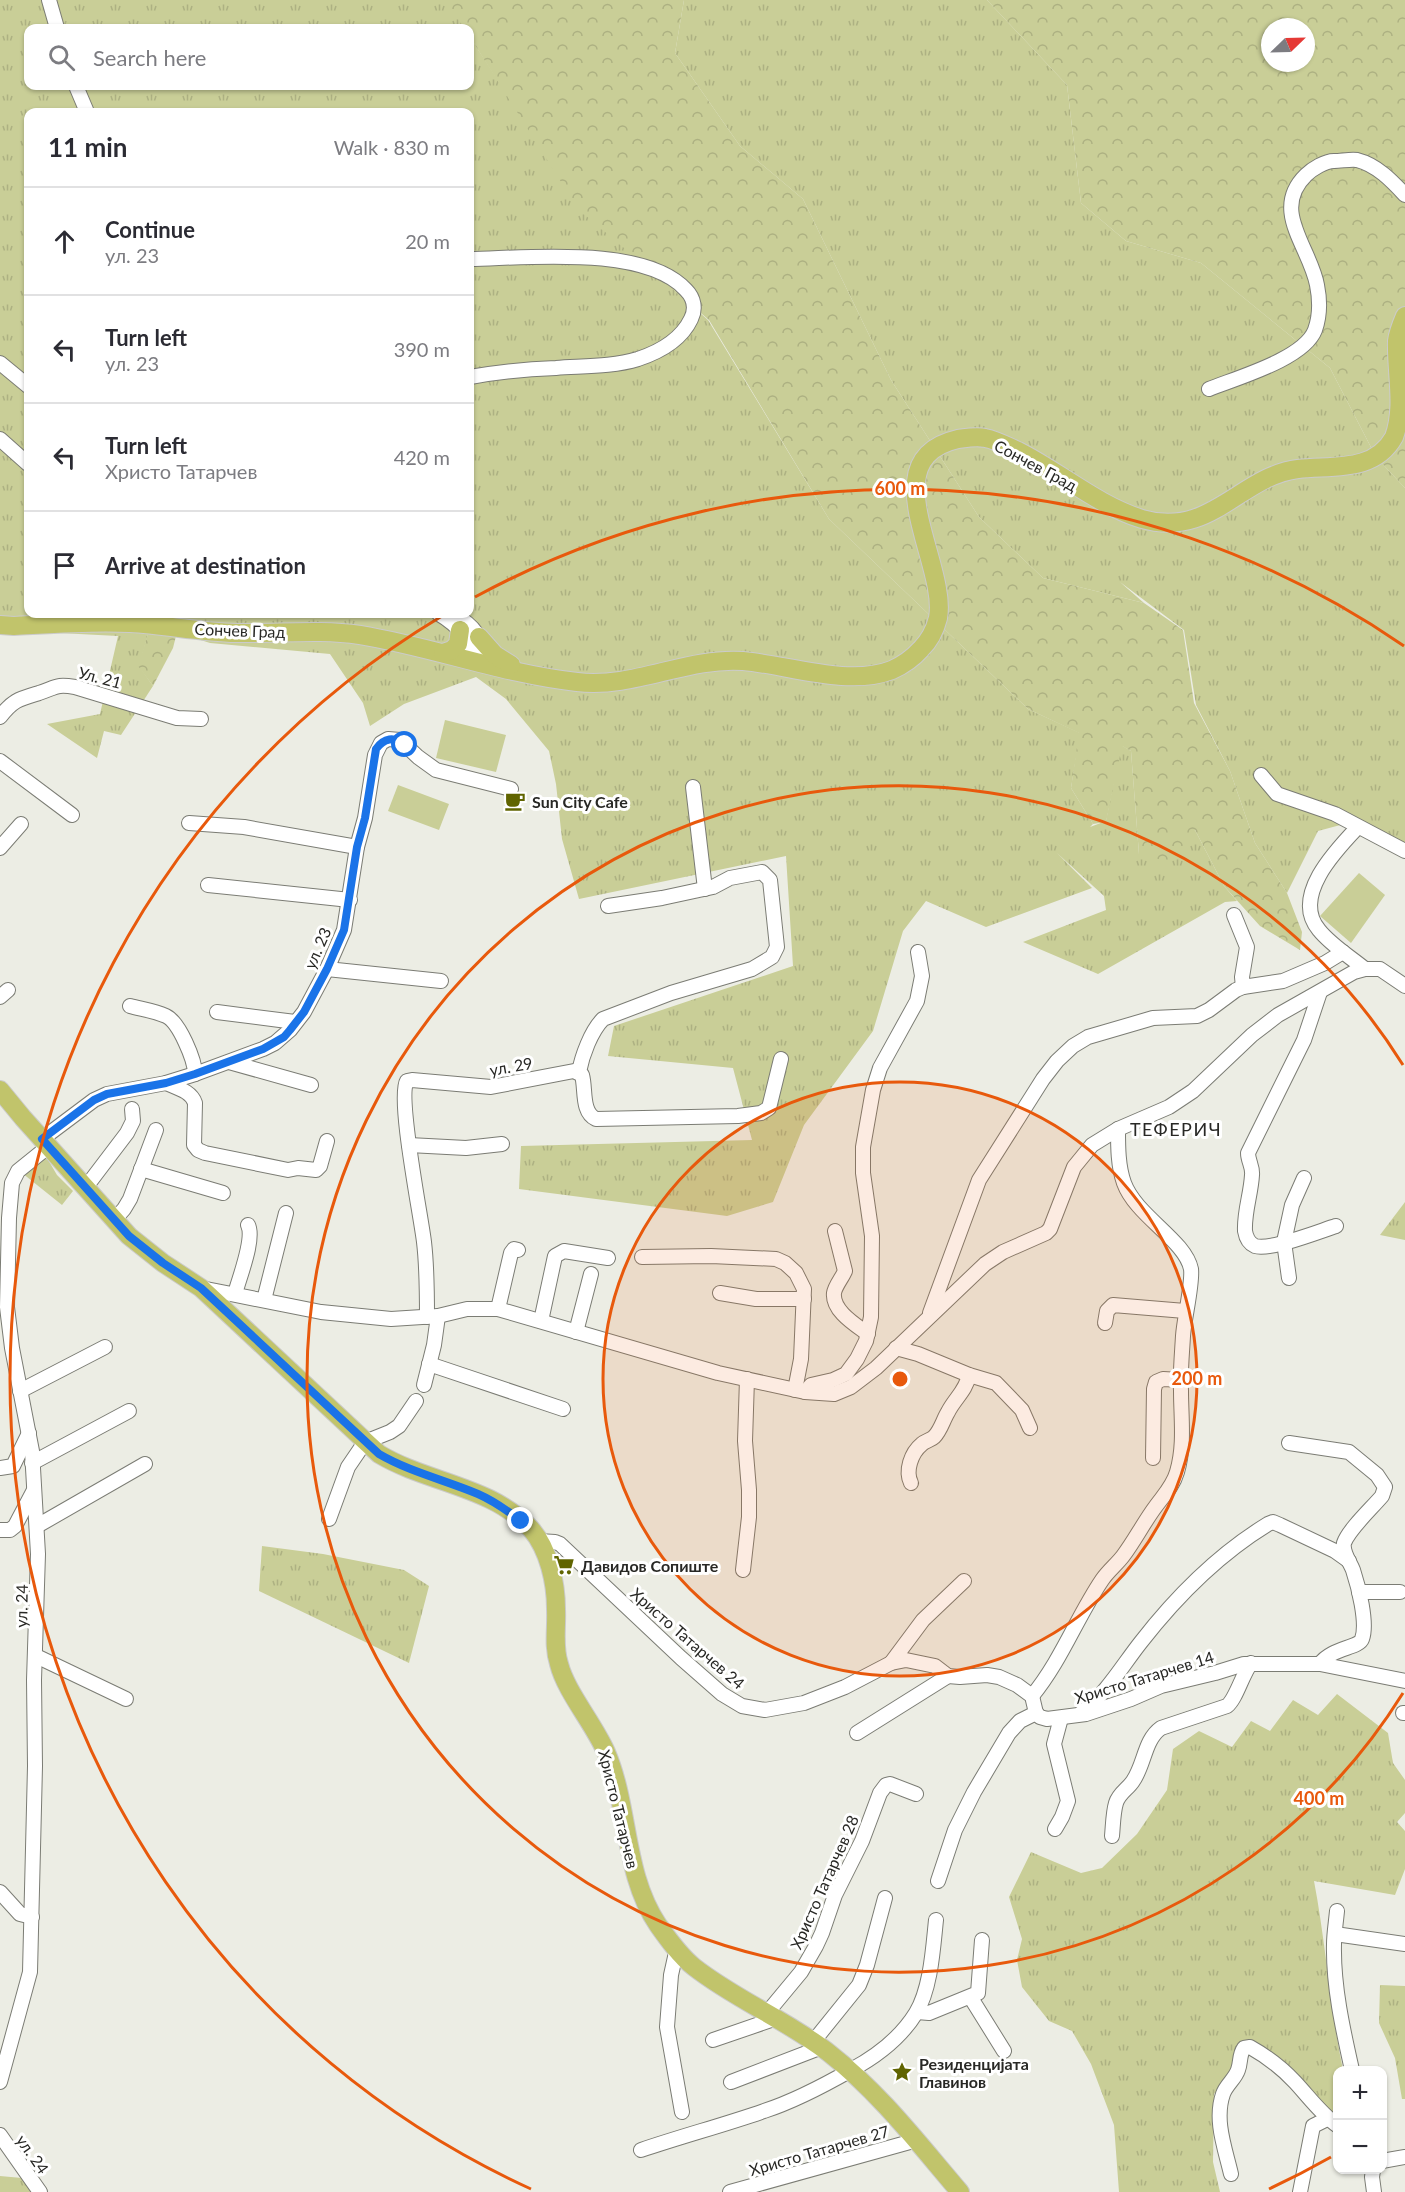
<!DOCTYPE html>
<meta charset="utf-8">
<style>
:root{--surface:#fff;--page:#f7f7f7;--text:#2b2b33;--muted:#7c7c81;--line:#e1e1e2}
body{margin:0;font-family:Lato,sans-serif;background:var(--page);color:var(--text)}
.controls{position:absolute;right:18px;bottom:18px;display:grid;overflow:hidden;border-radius:12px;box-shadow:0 2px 4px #0004}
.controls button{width:54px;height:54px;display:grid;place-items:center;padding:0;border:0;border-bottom:2px solid var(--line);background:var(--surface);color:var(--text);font:30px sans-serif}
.compass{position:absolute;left:1261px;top:18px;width:54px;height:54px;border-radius:50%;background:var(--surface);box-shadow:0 2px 4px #0004;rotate:67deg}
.stop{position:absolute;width:18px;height:18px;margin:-14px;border:4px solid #1a73e8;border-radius:50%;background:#fff}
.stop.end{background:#1a73e8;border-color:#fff;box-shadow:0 2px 6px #0008}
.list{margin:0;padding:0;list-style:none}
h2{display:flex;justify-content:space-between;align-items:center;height:78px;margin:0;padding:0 24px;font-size:26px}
h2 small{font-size:20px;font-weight:400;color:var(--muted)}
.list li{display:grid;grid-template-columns:39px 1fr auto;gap:18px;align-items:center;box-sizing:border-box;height:108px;padding:0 24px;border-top:2px solid var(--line)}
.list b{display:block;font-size:22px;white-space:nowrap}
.list p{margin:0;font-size:20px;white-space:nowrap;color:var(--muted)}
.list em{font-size:20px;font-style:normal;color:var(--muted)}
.icon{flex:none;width:33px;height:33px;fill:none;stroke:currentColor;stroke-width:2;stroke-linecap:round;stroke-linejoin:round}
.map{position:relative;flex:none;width:1405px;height:2192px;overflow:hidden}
.search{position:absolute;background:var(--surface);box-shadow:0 2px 4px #0004;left:24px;top:24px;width:450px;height:66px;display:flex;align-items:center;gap:15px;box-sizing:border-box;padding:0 21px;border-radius:12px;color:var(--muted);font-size:22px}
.panel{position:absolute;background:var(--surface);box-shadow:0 2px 4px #0004;left:24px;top:108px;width:450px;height:510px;border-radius:12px}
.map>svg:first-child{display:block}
.grass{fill:url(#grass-tufts);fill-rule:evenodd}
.forest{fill:url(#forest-crowns);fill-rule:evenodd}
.pitch{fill:#c9ce97}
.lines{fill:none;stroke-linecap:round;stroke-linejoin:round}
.minor-casing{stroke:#7b7c74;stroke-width:16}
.major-casing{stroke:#cbcbcb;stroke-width:20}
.minor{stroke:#fff;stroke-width:14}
.major{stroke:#c1c46b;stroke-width:18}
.route{stroke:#1a73e8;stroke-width:8}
.ring{fill:none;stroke:#e8590c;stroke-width:3}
.labels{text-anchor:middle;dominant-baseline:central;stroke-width:6;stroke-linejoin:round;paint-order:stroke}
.street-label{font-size:16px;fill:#282825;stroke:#fff}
.poi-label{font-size:16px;font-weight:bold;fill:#282825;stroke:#fff;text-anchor:start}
.neighbourhood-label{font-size:18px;letter-spacing:1.5px;fill:#282825;stroke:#fff}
.centre{fill:#e8590c;stroke:#fff;stroke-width:3}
.ring-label{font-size:18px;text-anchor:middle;font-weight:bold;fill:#e8590c;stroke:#fff;stroke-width:6;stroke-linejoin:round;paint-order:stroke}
</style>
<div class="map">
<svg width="1405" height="2192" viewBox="0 0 1405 2192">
<defs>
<pattern id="grass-tufts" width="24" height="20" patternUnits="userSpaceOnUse" patternTransform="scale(1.5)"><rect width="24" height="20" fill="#c9ce97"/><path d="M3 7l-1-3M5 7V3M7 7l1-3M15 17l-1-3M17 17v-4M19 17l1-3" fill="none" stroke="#adb182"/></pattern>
<pattern id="forest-crowns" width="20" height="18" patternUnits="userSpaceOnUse" patternTransform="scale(1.5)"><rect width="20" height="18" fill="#c9ce97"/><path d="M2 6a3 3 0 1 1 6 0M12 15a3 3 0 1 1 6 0" fill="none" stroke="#adb182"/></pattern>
</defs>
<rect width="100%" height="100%" fill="#ecede4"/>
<g class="grass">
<path d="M0,0H447L465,28H28V86H470V37L580,207L708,320L829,519L1028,709L1080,733L1071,788L1093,824L1090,827L1106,821L1121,745L1131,751L1139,854L1195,830L1224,886L1237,901L1225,902L1098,974L1023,942L1106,910L1104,896L1057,853L1092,888L986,927L926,901L903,931L873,1031L804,1125L773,1202L727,1216L519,1189L521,1146L752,1140L733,1068L608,1056L614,1026L793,966L786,856L579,899L562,839L556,784L549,751L506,699L476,677L404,704L370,726L363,703L330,654L210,643L151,624L139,666L153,686L121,735L104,731L97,758L47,724L100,714L118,636L0,630ZM28,112H470V614H28Z"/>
<polygon points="684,0 987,0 1067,85 1081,203 1126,241 1201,263 1330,368 1376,457 1405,488 1405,844 1359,820 1318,831 1287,893 1255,843 1230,771 1196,705 1184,630 1120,582 1144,603 1043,578 979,517 891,380 803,199 740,146 675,53"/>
<polygon points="40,1158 47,1158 57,1175 73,1191 62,1205 22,1173"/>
<polygon points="1405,1202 1405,1240 1380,1235"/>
<polygon points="262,1546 323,1554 404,1570 429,1586 409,1663 259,1591"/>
<path d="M1337,1694L1388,1733L1393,1763L1405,1780V1813L1397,1822L1405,1831V1869L1395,1895L1314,1881C1326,1944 1330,2008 1343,2070H1338L1337,2119L1289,2071L1255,2041L1245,2044L1234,2069L1214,2094L1213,2162L1220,2192H1119L1114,2125L1091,2064L1072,2031L1049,2021L1022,1987L1017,1960L1022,1939L1009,1897L1031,1852L1081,1873L1102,1868L1137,1834L1167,1790L1173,1749L1199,1731L1232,1747L1251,1721L1270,1731L1293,1700L1318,1715Z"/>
<polygon points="1380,1985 1405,1986 1405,2099 1402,2099 1395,2058 1379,2023"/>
<polygon points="0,2176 33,2179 42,2192 0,2192"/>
</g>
<g class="forest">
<polygon points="446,0 684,0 675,53 740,146 803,199 891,380 979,517 1043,578 1144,603 1183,630 1194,703 1230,771 1255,843 1287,893 1302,932 1300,950 1260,926 1224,886 1195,830 1170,862 1139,854 1131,751 1122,746 1106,822 1093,824 1071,788 1079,733 1028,709 829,519 709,320 578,209 470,37 470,28 464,28"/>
<path d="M987,0H1405V488L1376,457L1330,368L1201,263L1126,241L1081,203L1067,85ZM1270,27H1306V63H1270Z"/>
<polygon points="151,624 177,632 173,648 153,686 138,666"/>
</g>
<g class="pitch">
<polygon points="445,720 506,735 496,772 436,758"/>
<polygon points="398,785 449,804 439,830 388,811"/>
<polygon points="1359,873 1385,895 1351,943 1320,916"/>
</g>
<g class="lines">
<g class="minor-casing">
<g id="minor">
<polyline points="49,0 57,28"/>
<polyline points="76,86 87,112"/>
<path d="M470,259C527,258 645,245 686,290C694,298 696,309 691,319C681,340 659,352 638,359C612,367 583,366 556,368C527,369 498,372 470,377"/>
<polyline points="0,363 28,386"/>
<path d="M1209,389C1236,378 1304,359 1315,330C1320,316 1320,300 1317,285C1310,247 1270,210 1306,175C1312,169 1325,161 1334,161C1341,161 1351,159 1357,160C1377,165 1392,181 1405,195"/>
<polyline points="0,439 28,464"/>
<path d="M439,614C456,624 472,640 471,661"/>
<path d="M453,614C468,622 484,634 480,653L471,661"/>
<path d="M0,717C13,700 19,699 39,693C57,687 56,684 75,687L177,718L201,719"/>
<polyline points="0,761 72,815"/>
<polyline points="1261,775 1277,794 1335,814 1405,851"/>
<polyline points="693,787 705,889"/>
<polyline points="189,823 244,827 357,847"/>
<path d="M1357,828C1335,851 1291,897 1319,930C1331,945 1349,956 1365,969"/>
<polyline points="0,848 21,824"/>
<polyline points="208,885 350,900"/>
<polyline points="1234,915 1247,947 1242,977 1243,987"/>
<polyline points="327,969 441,981"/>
<path d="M1320,992L1304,1040L1248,1153C1248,1161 1253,1167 1252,1175C1251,1194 1244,1212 1245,1231C1246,1237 1248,1243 1255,1246C1270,1251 1320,1231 1336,1226"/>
<polyline points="0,997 8,990"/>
<path d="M130,1006C141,1009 155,1011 166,1016C179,1022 195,1060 195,1074"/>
<polyline points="217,1012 295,1022"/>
<polyline points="229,1062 311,1085"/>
<path d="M579,1072C582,1056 591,1031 603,1019L671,993L752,969L772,957L777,947L770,880L762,872L730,878L713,887L662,898L608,906"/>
<path d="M166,1083C177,1088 191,1091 195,1103L194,1145L198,1150L205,1153L288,1170L298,1168L316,1170L320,1166L327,1141"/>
<polyline points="42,1139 94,1100 107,1094 166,1083 195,1074 263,1049 275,1043 290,1030 304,1012 327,969 344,930 357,847 365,818 375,755 381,743 388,739 400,740 418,757 436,770 511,789"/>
<polyline points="409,1145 466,1148 502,1144"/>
<polyline points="141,1169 223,1193"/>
<polyline points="86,1187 127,1133 133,1121 132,1109"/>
<polyline points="115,1219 124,1209 130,1199 156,1130"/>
<path d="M835,1231L845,1271C842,1278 835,1286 834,1293C832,1311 856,1325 868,1334"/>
<polyline points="642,1257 711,1256 776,1259 785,1263 796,1273 804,1289 801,1359 795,1390"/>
<polyline points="1289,1278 1284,1242 1292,1205 1304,1178"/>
<polyline points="201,1288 321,1312 391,1319 438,1316 467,1309 498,1309 718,1373 805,1392 834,1394 851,1387 876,1368 985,1264 1003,1252 1046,1233 1050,1229 1074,1167 1092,1145 1118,1129 1169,1107 1193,1091 1252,1035 1278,1015 1354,972 1365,969 1380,969 1405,986"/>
<polyline points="720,1293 756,1299 804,1299"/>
<path d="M235,1294C239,1278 255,1239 248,1225"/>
<polyline points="264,1300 286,1213"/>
<polyline points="498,1309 511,1253 514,1249 518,1250"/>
<polyline points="930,1313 979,1180 1043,1079 1057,1061 1073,1046 1088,1037 1153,1018 1197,1016 1209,1010 1236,990 1243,987 1283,981 1325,963 1343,952"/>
<path d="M427,1317C427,1292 427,1267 424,1242C421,1216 397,1097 407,1081L412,1080L491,1087L574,1071L582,1075C586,1089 581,1112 596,1119L738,1116L761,1113L769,1108L781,1059"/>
<polyline points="541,1321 555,1256 564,1251 608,1258"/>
<polyline points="1105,1323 1107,1311 1113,1305 1185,1311"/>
<polyline points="576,1332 591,1274"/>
<polyline points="896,1348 918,1354 969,1375 996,1383 1022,1410 1030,1428"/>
<polyline points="429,1364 563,1409"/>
<polyline points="424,1385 434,1345 438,1316"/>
<polyline points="20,1391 105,1347"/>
<polyline points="805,1392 811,1385 833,1380 846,1374 857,1359 866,1341 871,1317 872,1236 863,1173 863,1147 873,1090 880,1068 917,1001 922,976 918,952"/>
<path d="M1289,1443L1349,1452L1377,1475L1385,1487L1382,1496C1372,1508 1349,1529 1344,1543C1342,1552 1350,1562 1353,1570C1358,1585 1368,1623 1362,1639C1359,1648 1331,1648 1320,1664"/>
<polyline points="1153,1458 1154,1389 1156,1382 1163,1379 1181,1380"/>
<polyline points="32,1463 129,1411"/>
<polyline points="0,1468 13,1466 29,1433"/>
<path d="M911,1483C905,1471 911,1453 922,1444C925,1441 931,1440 934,1437C941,1430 943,1420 948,1412C955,1398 966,1391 969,1375"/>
<polyline points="329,1519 348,1467 365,1442 390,1432 399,1426 416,1401"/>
<polyline points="37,1526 145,1464"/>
<polyline points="0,1530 10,1530 15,1526 34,1490"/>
<polyline points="539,1541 555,1542 560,1544 681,1658 722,1694 742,1706 765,1710 804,1703 845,1687 891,1663 906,1660 935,1666 948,1676 960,1677 987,1675 999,1677 1017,1685 1032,1696 1036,1713"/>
<polyline points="743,1570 749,1517 749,1490 745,1441 747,1379"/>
<polyline points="1359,1592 1400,1592"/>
<polyline points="36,1656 126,1699"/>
<polyline points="891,1663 923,1620 964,1581"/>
<path d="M1032,1696C1061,1661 1077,1617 1102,1580C1108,1571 1117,1564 1123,1556C1135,1540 1144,1522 1156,1506C1164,1495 1173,1486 1177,1472C1185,1445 1181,1418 1181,1391C1180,1373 1182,1354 1183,1336C1184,1319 1193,1283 1191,1269C1185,1240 1136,1216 1124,1183C1118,1166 1118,1147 1118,1129"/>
<path d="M1082,1712C1107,1693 1122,1666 1141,1642C1176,1597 1219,1554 1268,1524L1273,1522L1280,1525L1335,1551L1349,1561"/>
<polyline points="1036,1713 1040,1717 1047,1719 1086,1714 1131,1699 1161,1686 1215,1673 1244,1664 1320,1664 1405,1681"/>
<polyline points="1403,1713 1405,1713"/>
<polyline points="857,1733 948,1676"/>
<polyline points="1055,1829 1062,1817 1068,1801 1054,1744 1061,1718"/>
<path d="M1112,1836C1113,1826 1113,1813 1116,1803C1119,1793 1128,1789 1133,1781C1145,1764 1144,1740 1161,1728L1227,1706C1236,1699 1242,1675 1251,1663"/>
<polyline points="938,1881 955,1830 974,1792 1009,1733 1020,1721 1036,1713"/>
<polyline points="0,1892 20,1914 32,1917"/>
<path d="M1337,1911C1336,1922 1334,1934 1334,1944C1333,1986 1343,2030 1352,2070"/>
<polyline points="1335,1934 1405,1944"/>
<polyline points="677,1948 671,1975 667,2027 682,2112"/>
<polyline points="971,1998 1004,2051"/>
<polyline points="917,2012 929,2013 978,1993 982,1940"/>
<polyline points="767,2013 801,1972 816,1946 822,1933 835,1895 862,1841 880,1793 886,1785 890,1784 916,1794"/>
<polyline points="713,2040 777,2018"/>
<polyline points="813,2042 859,1985 867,1965 885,1898"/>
<polyline points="0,2082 30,1972 35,1766 34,1680 38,1554 32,1451 12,1348 7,1307 9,1218 12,1183 18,1171 49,1146"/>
<polyline points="731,2082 822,2047"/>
<polyline points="0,2135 40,2192"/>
<path d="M641,2150C682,2136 724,2125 764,2111C795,2101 823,2086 851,2070C877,2056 900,2039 916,2013C931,1988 933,1948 936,1920"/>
<polyline points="1382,2161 1405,2157"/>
<polyline points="1373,2170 1372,2177 1374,2192"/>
<path d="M1231,2174C1225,2148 1214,2120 1223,2094C1226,2085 1235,2079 1238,2070C1241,2062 1239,2055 1244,2048L1250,2047C1266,2056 1282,2068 1295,2082C1309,2097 1321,2114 1338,2126"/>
<polyline points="730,2192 917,2140"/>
<polyline points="1300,2192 1313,2126 1327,2119"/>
</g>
</g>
<g class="major-casing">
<g id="major">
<path d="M0,625L14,626C52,624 91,621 130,623C165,625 200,632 236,633C277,634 319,629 360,635C433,647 503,674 577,682C634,689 686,657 743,661C789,665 848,687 892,670C903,665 913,658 921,649C929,641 935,630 938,618C948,564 870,459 958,439C966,438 977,436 985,438C996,440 1007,446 1018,451C1060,472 1097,505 1142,519C1211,539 1240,476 1298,469C1332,465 1374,473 1394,437C1405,407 1396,373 1397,341C1398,332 1402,323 1405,316"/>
<polyline points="479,637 495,655 511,665"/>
<polyline points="443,653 452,650 458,644 460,630"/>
<path d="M0,1090L23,1118L129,1236L163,1263L201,1288L379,1454C427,1483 492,1486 531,1529C549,1550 556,1583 556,1609C557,1628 553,1646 559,1664C566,1692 594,1724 606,1752C630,1808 623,1873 658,1925C668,1939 680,1956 694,1967C736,2000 787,2020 829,2053C880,2093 918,2143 960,2192"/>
</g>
</g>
<use href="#minor" class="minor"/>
<use href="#major" class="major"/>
</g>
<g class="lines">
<path class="route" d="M405,745C394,736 384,738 376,749L365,818L357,847L344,930L327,969L304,1012L290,1030L284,1037L263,1049L195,1074L166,1083L107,1094L94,1100L42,1139L129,1236L163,1263L201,1288L379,1454C410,1472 445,1480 478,1494C494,1501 508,1511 521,1521"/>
</g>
<circle cx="900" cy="1379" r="297" fill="#e8590c" fill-opacity=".12"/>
<g class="ring">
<circle cx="900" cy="1379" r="297"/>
<path d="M1403 1693A593 593 0 1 1 1403 1065"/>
<path d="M1331 2157A890 890 0 0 1 1269 2189M531 2189A890 890 0 0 1 442 616M475 597A890 890 0 0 1 1404 646"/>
</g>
<defs>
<g id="cafe-bare" transform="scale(1.62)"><path d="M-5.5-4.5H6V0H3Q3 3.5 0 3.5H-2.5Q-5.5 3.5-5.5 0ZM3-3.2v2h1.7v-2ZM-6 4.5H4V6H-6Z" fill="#606400" stroke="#fff" stroke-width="2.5" paint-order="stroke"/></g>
<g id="supermarket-bare" transform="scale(1.62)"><path d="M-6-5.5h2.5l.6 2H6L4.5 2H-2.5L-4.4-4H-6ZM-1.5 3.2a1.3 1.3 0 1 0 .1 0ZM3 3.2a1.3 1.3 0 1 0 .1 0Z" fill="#606400" stroke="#fff" stroke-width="2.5" paint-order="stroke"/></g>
<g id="sight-bare" transform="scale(1.62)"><path d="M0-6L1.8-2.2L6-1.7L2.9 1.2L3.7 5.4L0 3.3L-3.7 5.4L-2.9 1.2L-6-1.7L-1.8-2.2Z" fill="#606400" stroke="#fff" stroke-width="2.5" paint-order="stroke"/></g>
</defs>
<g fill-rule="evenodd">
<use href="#cafe-bare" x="515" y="801"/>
<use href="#supermarket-bare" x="564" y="1565"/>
<use href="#sight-bare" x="902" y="2072"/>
</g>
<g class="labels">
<g class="street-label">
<text transform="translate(1036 465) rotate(28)">Сончев Град</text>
<text transform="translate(240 630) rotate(2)">Сончев Град</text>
<text transform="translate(100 677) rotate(15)">Ул. 21</text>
<text transform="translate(317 948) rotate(-66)">ул. 23</text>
<text transform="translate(511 1066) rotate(-10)">ул. 29</text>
<text transform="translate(21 1606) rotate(-89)">ул. 24</text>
<text transform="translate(688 1638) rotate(41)">Христо Татарчев 24</text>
<text transform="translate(1144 1677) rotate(-17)">Христо Татарчев 14</text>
<text transform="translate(619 1809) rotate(76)">Христо Татарчев</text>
<text transform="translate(824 1882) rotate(-66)">Христо Татарчев 28</text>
<text transform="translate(819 2150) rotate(-16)">Христо Татарчев 27</text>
<text transform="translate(33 2154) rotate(55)">ул. 24</text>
</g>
<g class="poi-label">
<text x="532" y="801">Sun City Cafe</text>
<text x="581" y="1565">Давидов Сопиште</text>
<text x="919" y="2063">Резиденцијата<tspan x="919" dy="18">Главинов</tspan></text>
</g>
<g class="neighbourhood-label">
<text x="1176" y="1129">ТЕФЕРИЧ</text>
</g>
</g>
<circle cx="900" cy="1379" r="9" class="centre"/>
<g class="ring-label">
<text x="900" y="495">600 m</text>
<text x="1197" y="1385">200 m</text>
<text x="1319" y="1805">400 m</text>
</g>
</svg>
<div class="controls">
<button>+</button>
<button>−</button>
</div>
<svg class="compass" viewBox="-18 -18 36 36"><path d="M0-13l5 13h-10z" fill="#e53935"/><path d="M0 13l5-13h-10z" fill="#7c7c81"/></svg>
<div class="stop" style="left:405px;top:745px"></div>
<div class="stop end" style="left:521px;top:1521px"></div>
<div class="search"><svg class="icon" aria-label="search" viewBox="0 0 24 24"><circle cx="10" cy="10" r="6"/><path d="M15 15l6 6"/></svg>Search here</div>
<section class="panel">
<h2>11 min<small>Walk · 830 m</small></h2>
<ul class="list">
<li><svg class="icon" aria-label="ahead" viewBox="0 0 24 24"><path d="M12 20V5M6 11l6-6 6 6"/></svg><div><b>Continue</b><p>ул. 23</p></div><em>20 m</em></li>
<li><svg class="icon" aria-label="left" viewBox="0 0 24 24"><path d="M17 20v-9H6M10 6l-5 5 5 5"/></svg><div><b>Turn left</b><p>ул. 23</p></div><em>390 m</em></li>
<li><svg class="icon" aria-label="left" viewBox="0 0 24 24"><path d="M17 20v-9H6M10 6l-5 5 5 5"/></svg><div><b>Turn left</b><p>Христо Татарчев</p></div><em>420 m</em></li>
<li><svg class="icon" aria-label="arrive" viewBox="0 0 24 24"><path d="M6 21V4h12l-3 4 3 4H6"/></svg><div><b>Arrive at destination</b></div></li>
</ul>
</section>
</div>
